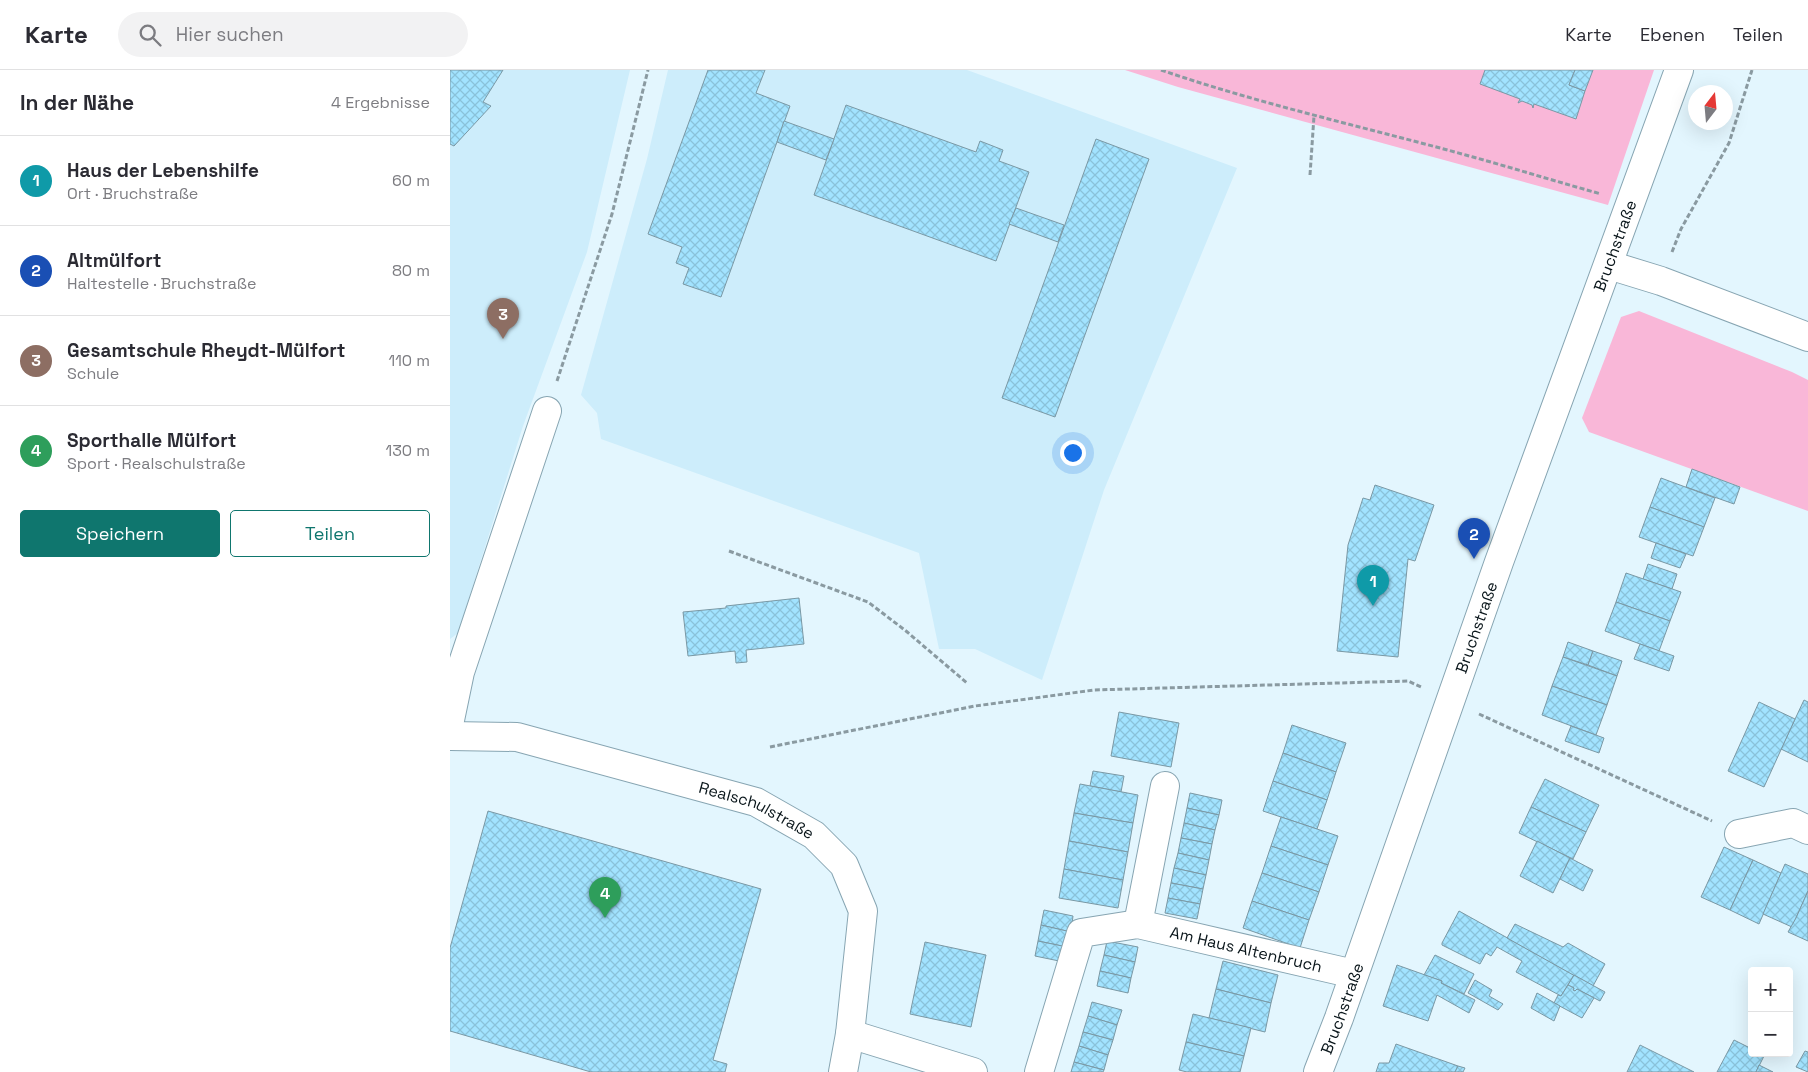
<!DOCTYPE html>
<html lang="de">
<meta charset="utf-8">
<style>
:root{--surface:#fff;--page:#f2f2f3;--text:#2b2b33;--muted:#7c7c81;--line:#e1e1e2;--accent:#0f766e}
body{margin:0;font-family:"Space Grotesk",sans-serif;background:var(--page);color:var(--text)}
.controls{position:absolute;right:15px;bottom:15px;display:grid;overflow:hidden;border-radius:5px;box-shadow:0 5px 20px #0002}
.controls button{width:45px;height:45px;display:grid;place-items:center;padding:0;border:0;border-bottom:1px solid var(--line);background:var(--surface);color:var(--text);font:25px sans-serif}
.compass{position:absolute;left:1238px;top:15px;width:45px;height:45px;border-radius:50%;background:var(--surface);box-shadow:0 5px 20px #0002;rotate:16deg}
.you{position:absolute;left:622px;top:382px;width:18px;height:18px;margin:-12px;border:4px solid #fff;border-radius:50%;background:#1a73e8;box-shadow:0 0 0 8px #1a73e833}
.badge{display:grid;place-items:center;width:32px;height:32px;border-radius:50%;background:var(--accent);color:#fff;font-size:16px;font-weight:700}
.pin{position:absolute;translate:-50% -41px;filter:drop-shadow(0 1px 2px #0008)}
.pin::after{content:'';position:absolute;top:26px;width:18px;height:15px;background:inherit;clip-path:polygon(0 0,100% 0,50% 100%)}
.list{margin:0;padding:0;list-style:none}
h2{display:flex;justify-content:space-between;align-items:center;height:65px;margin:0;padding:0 20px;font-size:21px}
h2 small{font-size:16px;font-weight:400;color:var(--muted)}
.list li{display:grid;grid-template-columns:32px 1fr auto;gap:15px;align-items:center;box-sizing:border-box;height:90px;padding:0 20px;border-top:1px solid var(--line)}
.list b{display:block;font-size:19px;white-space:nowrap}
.list p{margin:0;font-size:16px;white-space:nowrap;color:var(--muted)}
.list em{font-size:16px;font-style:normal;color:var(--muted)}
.actions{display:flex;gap:10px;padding:15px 20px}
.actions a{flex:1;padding:11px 0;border:1px solid var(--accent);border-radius:5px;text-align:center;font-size:18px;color:var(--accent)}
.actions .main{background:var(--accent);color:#fff}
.icon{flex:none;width:28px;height:28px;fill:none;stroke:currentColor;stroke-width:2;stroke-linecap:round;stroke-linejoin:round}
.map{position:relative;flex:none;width:1358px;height:1002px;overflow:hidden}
header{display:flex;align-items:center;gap:30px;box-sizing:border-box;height:70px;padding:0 25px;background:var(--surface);border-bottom:1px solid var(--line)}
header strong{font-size:24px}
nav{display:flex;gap:28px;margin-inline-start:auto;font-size:18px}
.search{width:350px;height:45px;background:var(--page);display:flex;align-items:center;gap:12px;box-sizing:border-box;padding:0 18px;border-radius:28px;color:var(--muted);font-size:19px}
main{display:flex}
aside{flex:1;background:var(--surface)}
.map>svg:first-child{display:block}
.built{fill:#cdedfb}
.grass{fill:#f9b7d8}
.building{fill:url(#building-cross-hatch);stroke:#7a98a4}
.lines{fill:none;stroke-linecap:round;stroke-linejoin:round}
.minor-casing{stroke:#87a5b2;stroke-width:30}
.path{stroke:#8a9aa1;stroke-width:3;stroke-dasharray:5 2.5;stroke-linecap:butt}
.minor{stroke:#fff;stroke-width:28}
.labels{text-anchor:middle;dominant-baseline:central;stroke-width:5;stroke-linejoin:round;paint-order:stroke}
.street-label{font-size:16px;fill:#09151a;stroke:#fff}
</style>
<header>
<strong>Karte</strong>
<div class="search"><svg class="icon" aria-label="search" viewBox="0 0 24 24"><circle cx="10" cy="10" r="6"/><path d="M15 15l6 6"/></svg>Hier suchen</div>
<nav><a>Karte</a><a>Ebenen</a><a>Teilen</a></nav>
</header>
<main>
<aside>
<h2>In der Nähe<small>4 Ergebnisse</small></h2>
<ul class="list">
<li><span class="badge" style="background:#0f9aa8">1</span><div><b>Haus der Lebenshilfe</b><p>Ort · Bruchstraße</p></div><em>60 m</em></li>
<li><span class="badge" style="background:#1a4fb4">2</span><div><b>Altmülfort</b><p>Haltestelle · Bruchstraße</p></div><em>80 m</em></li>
<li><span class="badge" style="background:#8d6e63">3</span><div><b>Gesamtschule Rheydt-Mülfort</b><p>Schule</p></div><em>110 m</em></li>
<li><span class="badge" style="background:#2e9e5b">4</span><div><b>Sporthalle Mülfort</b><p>Sport · Realschulstraße</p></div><em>130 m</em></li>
</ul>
<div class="actions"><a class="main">Speichern</a><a>Teilen</a></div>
</aside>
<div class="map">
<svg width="1358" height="1002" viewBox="0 0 1358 1002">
<defs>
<pattern id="building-cross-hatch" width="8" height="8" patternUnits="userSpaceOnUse" patternTransform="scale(1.25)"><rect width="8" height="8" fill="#a2e3ff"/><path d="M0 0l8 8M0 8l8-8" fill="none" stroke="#8ac2da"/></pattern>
</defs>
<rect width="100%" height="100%" fill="#e3f6fe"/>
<g class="built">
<polygon points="0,0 180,0 137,182 73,356 8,563 0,569"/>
<polygon points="218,0 517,0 787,98 654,420 592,610 525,579 489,579 469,483 151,369 147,343 131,325 197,89"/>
</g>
<g class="grass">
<polygon points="675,0 1204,0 1158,135 728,17"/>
<polygon points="1189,241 1342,302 1358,310 1358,441 1139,362 1132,348 1171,247"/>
</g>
<g class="building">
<polygon points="0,0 53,0 33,32 41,36 4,76 0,74"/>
<polygon points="258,0 315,0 306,23 340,36 271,227 233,214 239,198 226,193 232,177 198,164"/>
<polygon points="1035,0 1125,0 1119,15 1135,21 1126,49 1084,34 1083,38 1082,35 1072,31 1068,33 1070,29 1030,14"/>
<polygon points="1125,0 1143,0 1135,21 1119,15"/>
<polygon points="396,35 526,82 530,71 553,80 549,91 579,102 546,191 364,125"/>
<polygon points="334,51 384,69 376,90 327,72"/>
<polygon points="646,69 699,89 605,347 552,328"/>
<polygon points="566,138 614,155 608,172 559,154"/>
<polygon points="1242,399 1290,417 1284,434 1236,417"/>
<polygon points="1211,408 1265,428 1254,457 1200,437"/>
<polygon points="925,415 984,435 965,491 958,489 948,587 887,581 898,475 913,428 920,430"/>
<polygon points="1200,437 1254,457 1243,486 1189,467"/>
<polygon points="1206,473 1236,484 1230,498 1201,488"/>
<polygon points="1198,494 1227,504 1222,519 1193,509"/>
<polygon points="1176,503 1231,522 1220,551 1166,532"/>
<polygon points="349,528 354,574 296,580 297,592 286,593 285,581 238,586 233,542 276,538 276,536"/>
<polygon points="1166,532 1220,551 1209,581 1155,561"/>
<polygon points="1118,572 1143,581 1138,595 1113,587"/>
<polygon points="1190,574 1224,586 1219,601 1184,589"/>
<polygon points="1143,581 1172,591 1167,606 1138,595"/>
<polygon points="1113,587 1167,606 1157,635 1102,616"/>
<polygon points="1102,616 1157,635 1146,665 1092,645"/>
<polygon points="1354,630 1358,632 1358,692 1331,679"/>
<polygon points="1309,632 1345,649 1314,717 1278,701"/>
<polygon points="669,642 729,653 721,697 661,686"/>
<polygon points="842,655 896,673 886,702 833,683"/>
<polygon points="1121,656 1154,668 1149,683 1115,671"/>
<polygon points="833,683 886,702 877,730 823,711"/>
<polygon points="643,701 674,706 671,722 640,716"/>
<polygon points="1095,709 1149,735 1136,762 1081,737"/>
<polygon points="823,711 877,730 867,759 813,741"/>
<polygon points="630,714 688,725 683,753 624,743"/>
<polygon points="740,723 772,730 769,745 737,738"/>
<polygon points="1081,737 1136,762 1123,789 1069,763"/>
<polygon points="737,738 769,745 765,760 734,753"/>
<polygon points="38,741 311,819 263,990 277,994 275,1002 141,1002 0,961 0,878"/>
<polygon points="624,743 683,753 678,782 619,771"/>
<polygon points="831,747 888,766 878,795 821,776"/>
<polygon points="734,753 765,760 762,774 731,768"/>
<polygon points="731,768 762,774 759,790 728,783"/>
<polygon points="619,771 678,782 673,810 614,799"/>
<polygon points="1087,771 1120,788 1103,823 1070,806"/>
<polygon points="821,776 878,795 869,822 812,803"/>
<polygon points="1274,777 1303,790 1280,840 1251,827"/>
<polygon points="728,783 759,790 756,805 724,798"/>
<polygon points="1120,788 1143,800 1133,821 1110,809"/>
<polygon points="1303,790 1331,803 1309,854 1280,840"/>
<polygon points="1335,794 1358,804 1358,821 1342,857 1313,844"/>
<polygon points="724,798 756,805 753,819 721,813"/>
<polygon points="614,799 673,810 668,838 609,828"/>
<polygon points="812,803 869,822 859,850 802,831"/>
<polygon points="721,813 753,819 750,834 718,828"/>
<polygon points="1358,821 1358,871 1338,862 1346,848"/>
<polygon points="718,828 750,834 747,849 715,843"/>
<polygon points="802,831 859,850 850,878 793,858"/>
<polygon points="594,840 623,846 621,862 591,855"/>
<polygon points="1009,841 1124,905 1111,926 1066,902 1072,891 1047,877 1041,886 1036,883 1030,894 992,875 992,873"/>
<polygon points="1065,854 1113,877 1118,873 1155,894 1143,916 1057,868"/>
<polygon points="591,855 621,862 617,877 588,871"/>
<polygon points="588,871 617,877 614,892 585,886"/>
<polygon points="657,871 688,877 685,892 654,885"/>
<polygon points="475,872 536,885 521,957 460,944"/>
<polygon points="654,885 685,892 681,908 650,901"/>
<polygon points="985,885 1024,904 1014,924 991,913 992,911 974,905"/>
<polygon points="773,891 828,905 821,933 766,919"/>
<polygon points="947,895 992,911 991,913 1025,930 1019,943 987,925 978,951 933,936"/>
<polygon points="650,901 681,908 678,923 647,916"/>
<polygon points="1124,905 1155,922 1150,931 1127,919 1125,921 1123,920 1124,918 1118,915"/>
<polygon points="1025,910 1042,920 1039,926 1053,934 1048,940 1018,923"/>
<polygon points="1118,915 1124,918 1123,920 1125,921 1127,919 1144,928 1132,948 1104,933 1108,925 1111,926"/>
<polygon points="766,919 821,933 815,962 759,948"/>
<polygon points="1087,923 1110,936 1104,951 1081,938"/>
<polygon points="642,932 672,940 667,955 638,946"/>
<polygon points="743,944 801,958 794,986 736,972"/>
<polygon points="638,946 667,955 663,970 633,962"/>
<polygon points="633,962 663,970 658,985 629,976"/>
<polygon points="1284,970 1302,979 1302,983 1309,983 1314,986 1306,1002 1267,1002"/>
<polygon points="736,972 794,986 790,1002 737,1002 729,1000"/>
<polygon points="946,974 1008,996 1005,1002 926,1002 929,993 939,993"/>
<polygon points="1190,975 1244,1002 1177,1002"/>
<polygon points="629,976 658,985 654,1000 624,992"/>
<polygon points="1355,981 1358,982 1358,1002 1346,997"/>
<polygon points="624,992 654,1000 653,1002 621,1002"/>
<polygon points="1309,995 1323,1002 1306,1002"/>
<polygon points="1008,996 1015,998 1013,1002 1005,1002"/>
</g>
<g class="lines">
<g class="minor-casing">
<g id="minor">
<polyline points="1159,195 1211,211 1358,267"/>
<polyline points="0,650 10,602 97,341"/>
<path id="s1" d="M0,666L67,667L306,732L364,765L394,795L413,841L400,964L393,1002"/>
<polyline points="1289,764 1343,753 1358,760"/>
<polyline points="688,854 715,716"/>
<polyline points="400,964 523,1002"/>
<path id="s2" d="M589,1002L631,863L688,854L904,904"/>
<path id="s3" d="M868,1002L889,948L1049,492L1229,0"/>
</g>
</g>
<g class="path">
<path d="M711,0C813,35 919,58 1023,87C1066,99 1108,112 1151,124"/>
<polyline points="860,105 864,46"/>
<polyline points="1222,182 1231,159 1279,73 1302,0"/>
<polyline points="107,311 162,144 198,0"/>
<polyline points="279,481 418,532 456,561 517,613"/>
<polyline points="1029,644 1262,751"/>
<polyline points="320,677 525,636 644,620 958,611 971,617"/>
</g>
<use href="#minor" class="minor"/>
</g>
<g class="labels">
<g class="street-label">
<text stroke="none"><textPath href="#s3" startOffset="878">Bruchstraße</textPath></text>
<text stroke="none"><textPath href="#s3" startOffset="472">Bruchstraße</textPath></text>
<text stroke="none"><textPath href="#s1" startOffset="318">Realschulstraße</textPath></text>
<text stroke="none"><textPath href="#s2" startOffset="314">Am Haus Altenbruch</textPath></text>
<text stroke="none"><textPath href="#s3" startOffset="68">Bruchstraße</textPath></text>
</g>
</g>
</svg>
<div class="controls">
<button>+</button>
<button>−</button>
</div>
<svg class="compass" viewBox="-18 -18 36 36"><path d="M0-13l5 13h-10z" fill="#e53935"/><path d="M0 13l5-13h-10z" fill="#7c7c81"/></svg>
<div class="you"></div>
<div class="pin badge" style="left:923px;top:536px;background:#0f9aa8">1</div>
<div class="pin badge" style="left:1024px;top:489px;background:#1a4fb4">2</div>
<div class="pin badge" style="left:53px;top:269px;background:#8d6e63">3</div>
<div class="pin badge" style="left:155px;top:848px;background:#2e9e5b">4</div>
</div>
</main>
